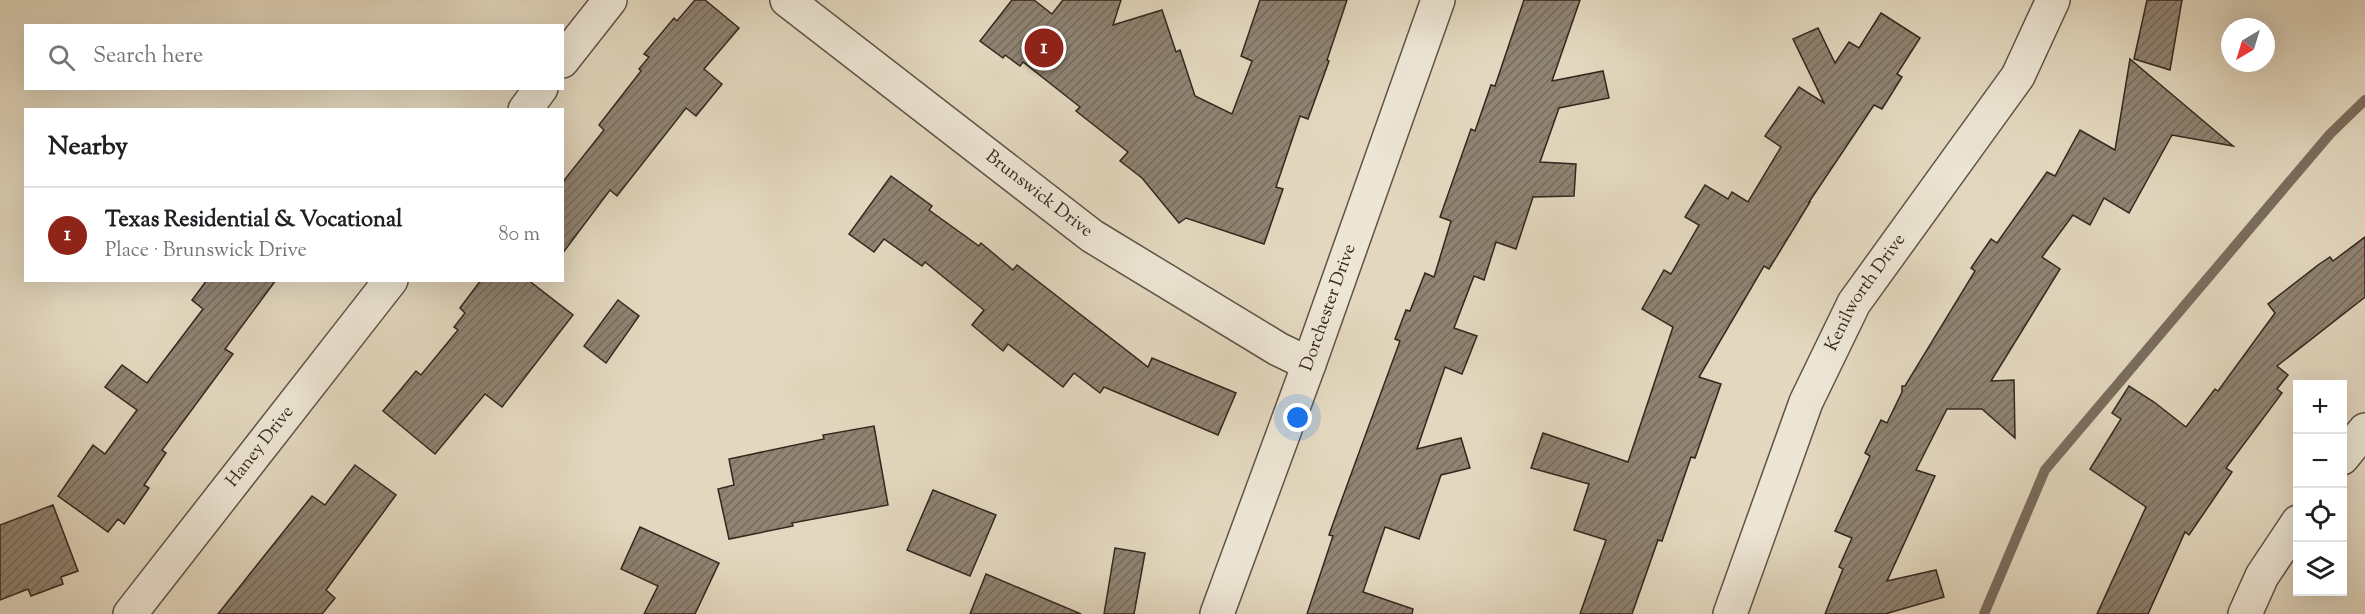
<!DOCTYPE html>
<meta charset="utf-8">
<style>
:root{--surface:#fff;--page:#f6f6f6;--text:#202124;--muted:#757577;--line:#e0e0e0;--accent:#8f2418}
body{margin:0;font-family:"Sorts Mill Goudy",serif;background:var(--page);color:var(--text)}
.controls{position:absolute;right:18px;bottom:18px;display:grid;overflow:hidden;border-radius:0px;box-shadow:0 6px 24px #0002}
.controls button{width:54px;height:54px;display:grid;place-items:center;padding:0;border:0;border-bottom:2px solid var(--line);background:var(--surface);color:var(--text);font:30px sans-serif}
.compass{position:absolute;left:2221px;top:18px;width:54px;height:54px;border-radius:50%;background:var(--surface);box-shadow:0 6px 24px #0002;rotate:218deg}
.you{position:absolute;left:1298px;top:418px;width:21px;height:21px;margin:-15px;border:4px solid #fff;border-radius:50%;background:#1a73e8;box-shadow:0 0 0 9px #1a73e833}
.badge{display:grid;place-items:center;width:39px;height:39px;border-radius:50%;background:var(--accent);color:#fff;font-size:20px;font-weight:700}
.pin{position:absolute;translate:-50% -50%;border:3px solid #fff;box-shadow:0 2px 6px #0006}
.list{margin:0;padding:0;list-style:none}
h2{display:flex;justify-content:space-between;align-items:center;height:78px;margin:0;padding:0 24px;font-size:26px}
h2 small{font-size:20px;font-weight:400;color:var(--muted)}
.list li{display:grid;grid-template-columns:39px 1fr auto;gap:18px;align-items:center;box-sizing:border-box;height:96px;padding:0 24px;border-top:2px solid var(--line)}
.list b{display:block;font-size:22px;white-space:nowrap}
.list p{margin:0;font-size:20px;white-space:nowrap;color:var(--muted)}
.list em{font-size:20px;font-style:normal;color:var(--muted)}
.icon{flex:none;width:33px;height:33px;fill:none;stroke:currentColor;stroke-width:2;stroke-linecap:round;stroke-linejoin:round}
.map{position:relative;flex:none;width:2365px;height:614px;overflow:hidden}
.search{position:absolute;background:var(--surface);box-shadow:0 6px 24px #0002;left:24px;top:24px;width:540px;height:66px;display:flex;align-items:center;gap:15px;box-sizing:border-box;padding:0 21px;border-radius:0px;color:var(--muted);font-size:22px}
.panel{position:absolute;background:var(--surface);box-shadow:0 6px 24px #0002;left:24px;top:108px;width:540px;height:174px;border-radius:0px}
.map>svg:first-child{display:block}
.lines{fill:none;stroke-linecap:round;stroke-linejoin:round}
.stream{stroke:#7a6d5e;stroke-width:10}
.building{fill:url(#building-hatch);stroke:#34271e;stroke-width:1.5}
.minor-casing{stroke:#605346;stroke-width:36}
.minor{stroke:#ede6d5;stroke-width:33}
.labels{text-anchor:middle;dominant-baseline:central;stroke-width:6;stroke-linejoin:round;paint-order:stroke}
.street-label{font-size:18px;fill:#34271e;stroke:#ede6d5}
</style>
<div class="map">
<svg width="2365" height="614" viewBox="0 0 2365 614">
<defs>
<pattern id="building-hatch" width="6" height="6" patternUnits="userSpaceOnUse" patternTransform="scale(1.5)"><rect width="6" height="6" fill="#8f8372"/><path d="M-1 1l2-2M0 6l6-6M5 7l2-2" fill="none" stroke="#766b5d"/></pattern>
</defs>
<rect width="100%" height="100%" fill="#e3d8bf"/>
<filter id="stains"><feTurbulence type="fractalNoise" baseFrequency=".00333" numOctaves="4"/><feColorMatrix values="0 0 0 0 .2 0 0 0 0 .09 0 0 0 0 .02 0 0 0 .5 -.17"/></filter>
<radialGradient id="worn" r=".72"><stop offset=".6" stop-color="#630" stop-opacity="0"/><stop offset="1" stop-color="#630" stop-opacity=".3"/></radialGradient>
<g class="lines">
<polyline class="stream" points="1984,614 2045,470 2330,134 2365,100"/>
</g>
<g class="building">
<polygon points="695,0 705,0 739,28 704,69 722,84 696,116 686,108 617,196 610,190 562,254 562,183 604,130 599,125 641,71 639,69 649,57 644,54 674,18 677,21"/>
<polygon points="1012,0 1034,0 1052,14 1063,0 1121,0 1113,25 1162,10 1176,52 1180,50 1195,96 1232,114 1252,61 1241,56 1260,0 1347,0 1327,60 1329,61 1308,119 1300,116 1276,187 1283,189 1264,244 1186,218 1179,223 1142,178 1120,161 1128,152 1076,111 1080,107 1023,62 1020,66 1005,55 1003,58 980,41"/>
<polygon points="1524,0 1580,0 1552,81 1603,71 1609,98 1559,108 1540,162 1576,164 1574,196 1533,197 1516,249 1496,242 1484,280 1474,276 1454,328 1477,336 1462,374 1445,367 1417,449 1461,438 1470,468 1441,475 1419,539 1385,527 1363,592 1413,609 1412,614 1307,614 1333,536 1329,535 1335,518 1400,341 1395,339 1406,310 1410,311 1425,273 1434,277 1451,221 1440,217 1471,129 1475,131 1491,85 1495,86"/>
<polygon points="2147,0 2182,0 2170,70 2134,59"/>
<polygon points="1881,13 1920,38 1897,74 1902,77 1882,109 1874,105 1809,202 1810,202 1769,269 1764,266 1699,377 1721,384 1695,458 1691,457 1662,541 1658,540 1632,614 1580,614 1606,540 1574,530 1589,484 1531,468 1543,433 1628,462 1673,327 1642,309 1664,270 1671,274 1699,225 1685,217 1705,185 1728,199 1732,192 1748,202 1781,147 1765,136 1799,87 1824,103 1793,39 1818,28 1835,63 1849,42 1859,48"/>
<polygon points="2130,59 2233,146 2172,135 2129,213 2104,198 2090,225 2073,215 2042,257 2060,269 1991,381 2014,380 2015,438 1982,409 1947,409 1916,470 1935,476 1887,581 1936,570 1944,597 1885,614 1825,614 1843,569 1839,567 1852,538 1835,531 1870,456 1865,453 1881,420 1887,423 1902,392 1902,386 1905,386 1975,271 1971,268 1991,239 1997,243 2047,172 2055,176 2080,130 2115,150"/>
<polygon points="891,176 932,206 929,210 979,246 981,243 1013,270 1017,265 1148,367 1152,358 1236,393 1218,435 1104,387 1100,393 1074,373 1063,387 1008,344 1003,351 972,325 984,310 925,262 922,266 884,239 874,252 849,234"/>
<polygon points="2365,237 2365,297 2277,366 2288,375 2277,389 2282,393 2226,468 2232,472 2189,535 2185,532 2148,614 2097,614 2146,507 2090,469 2121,419 2112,413 2129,386 2154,402 2186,427 2215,389 2218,391 2275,313 2268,304 2318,265 2330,257 2333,261"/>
<polygon points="207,280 276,280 225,349 233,354 162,450 166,453 144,485 149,488 124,524 118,519 108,532 58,496 93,445 105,454 137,410 105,387 122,365 147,383 203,309 192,300"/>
<polygon points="481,280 528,280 573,315 502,407 485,394 435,454 383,411 416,371 421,375 458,330 454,327 465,313 460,308"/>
<polygon points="618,300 639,316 606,363 584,346"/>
<polygon points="874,426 888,505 792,523 793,526 729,539 718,489 734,485 729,459 824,439 823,435"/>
<polygon points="355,465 396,495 326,590 335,598 322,614 218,614 312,496 325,505"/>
<polygon points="933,490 996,515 970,576 907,550"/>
<polygon points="53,505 78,571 61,577 63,584 31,596 28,589 0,600 0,525"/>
<polygon points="640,527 719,563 695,614 644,614 658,586 621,569"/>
<polygon points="1115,548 1145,553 1134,614 1104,614"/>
<polygon points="986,574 1081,614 970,614"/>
</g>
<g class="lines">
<g class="minor-casing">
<g id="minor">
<path id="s1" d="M787,0L1092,236L1278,349L1309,364"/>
<polyline points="562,61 610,0"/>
<polyline points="525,110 541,88"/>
<polyline points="2342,458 2365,430"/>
<path id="s2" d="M130,614L391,280"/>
<path id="s3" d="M1217,614L1309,364L1438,0"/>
<path id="s4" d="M1730,614L1806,402L1854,303L2018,76L2053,0"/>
<polyline points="2245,614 2262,576 2298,522"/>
</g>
</g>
<use href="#minor" class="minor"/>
</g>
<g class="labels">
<g class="street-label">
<text stroke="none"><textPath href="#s1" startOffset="318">Brunswick Drive</textPath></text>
<text stroke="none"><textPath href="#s4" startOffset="350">Kenilworth Drive</textPath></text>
<text stroke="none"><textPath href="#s3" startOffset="326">Dorchester Drive</textPath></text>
<text stroke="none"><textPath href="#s2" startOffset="212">Haney Drive</textPath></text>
</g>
</g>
<rect width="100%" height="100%" filter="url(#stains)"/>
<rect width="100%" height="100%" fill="url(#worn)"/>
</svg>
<div class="controls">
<button>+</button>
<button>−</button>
<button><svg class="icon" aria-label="locate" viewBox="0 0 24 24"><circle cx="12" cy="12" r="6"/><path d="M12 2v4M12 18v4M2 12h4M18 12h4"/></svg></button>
<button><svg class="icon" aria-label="layers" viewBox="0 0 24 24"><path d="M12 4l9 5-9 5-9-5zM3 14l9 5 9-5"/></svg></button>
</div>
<svg class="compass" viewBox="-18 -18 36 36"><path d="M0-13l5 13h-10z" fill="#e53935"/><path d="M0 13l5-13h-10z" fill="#757577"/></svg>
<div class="you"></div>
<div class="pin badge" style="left:1044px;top:48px">1</div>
<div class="search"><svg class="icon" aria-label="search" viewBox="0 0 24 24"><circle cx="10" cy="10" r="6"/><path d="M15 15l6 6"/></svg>Search here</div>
<section class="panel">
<h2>Nearby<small></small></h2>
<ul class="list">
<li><span class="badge">1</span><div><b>Texas Residential &amp; Vocational</b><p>Place · Brunswick Drive</p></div><em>80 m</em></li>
</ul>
</section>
</div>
